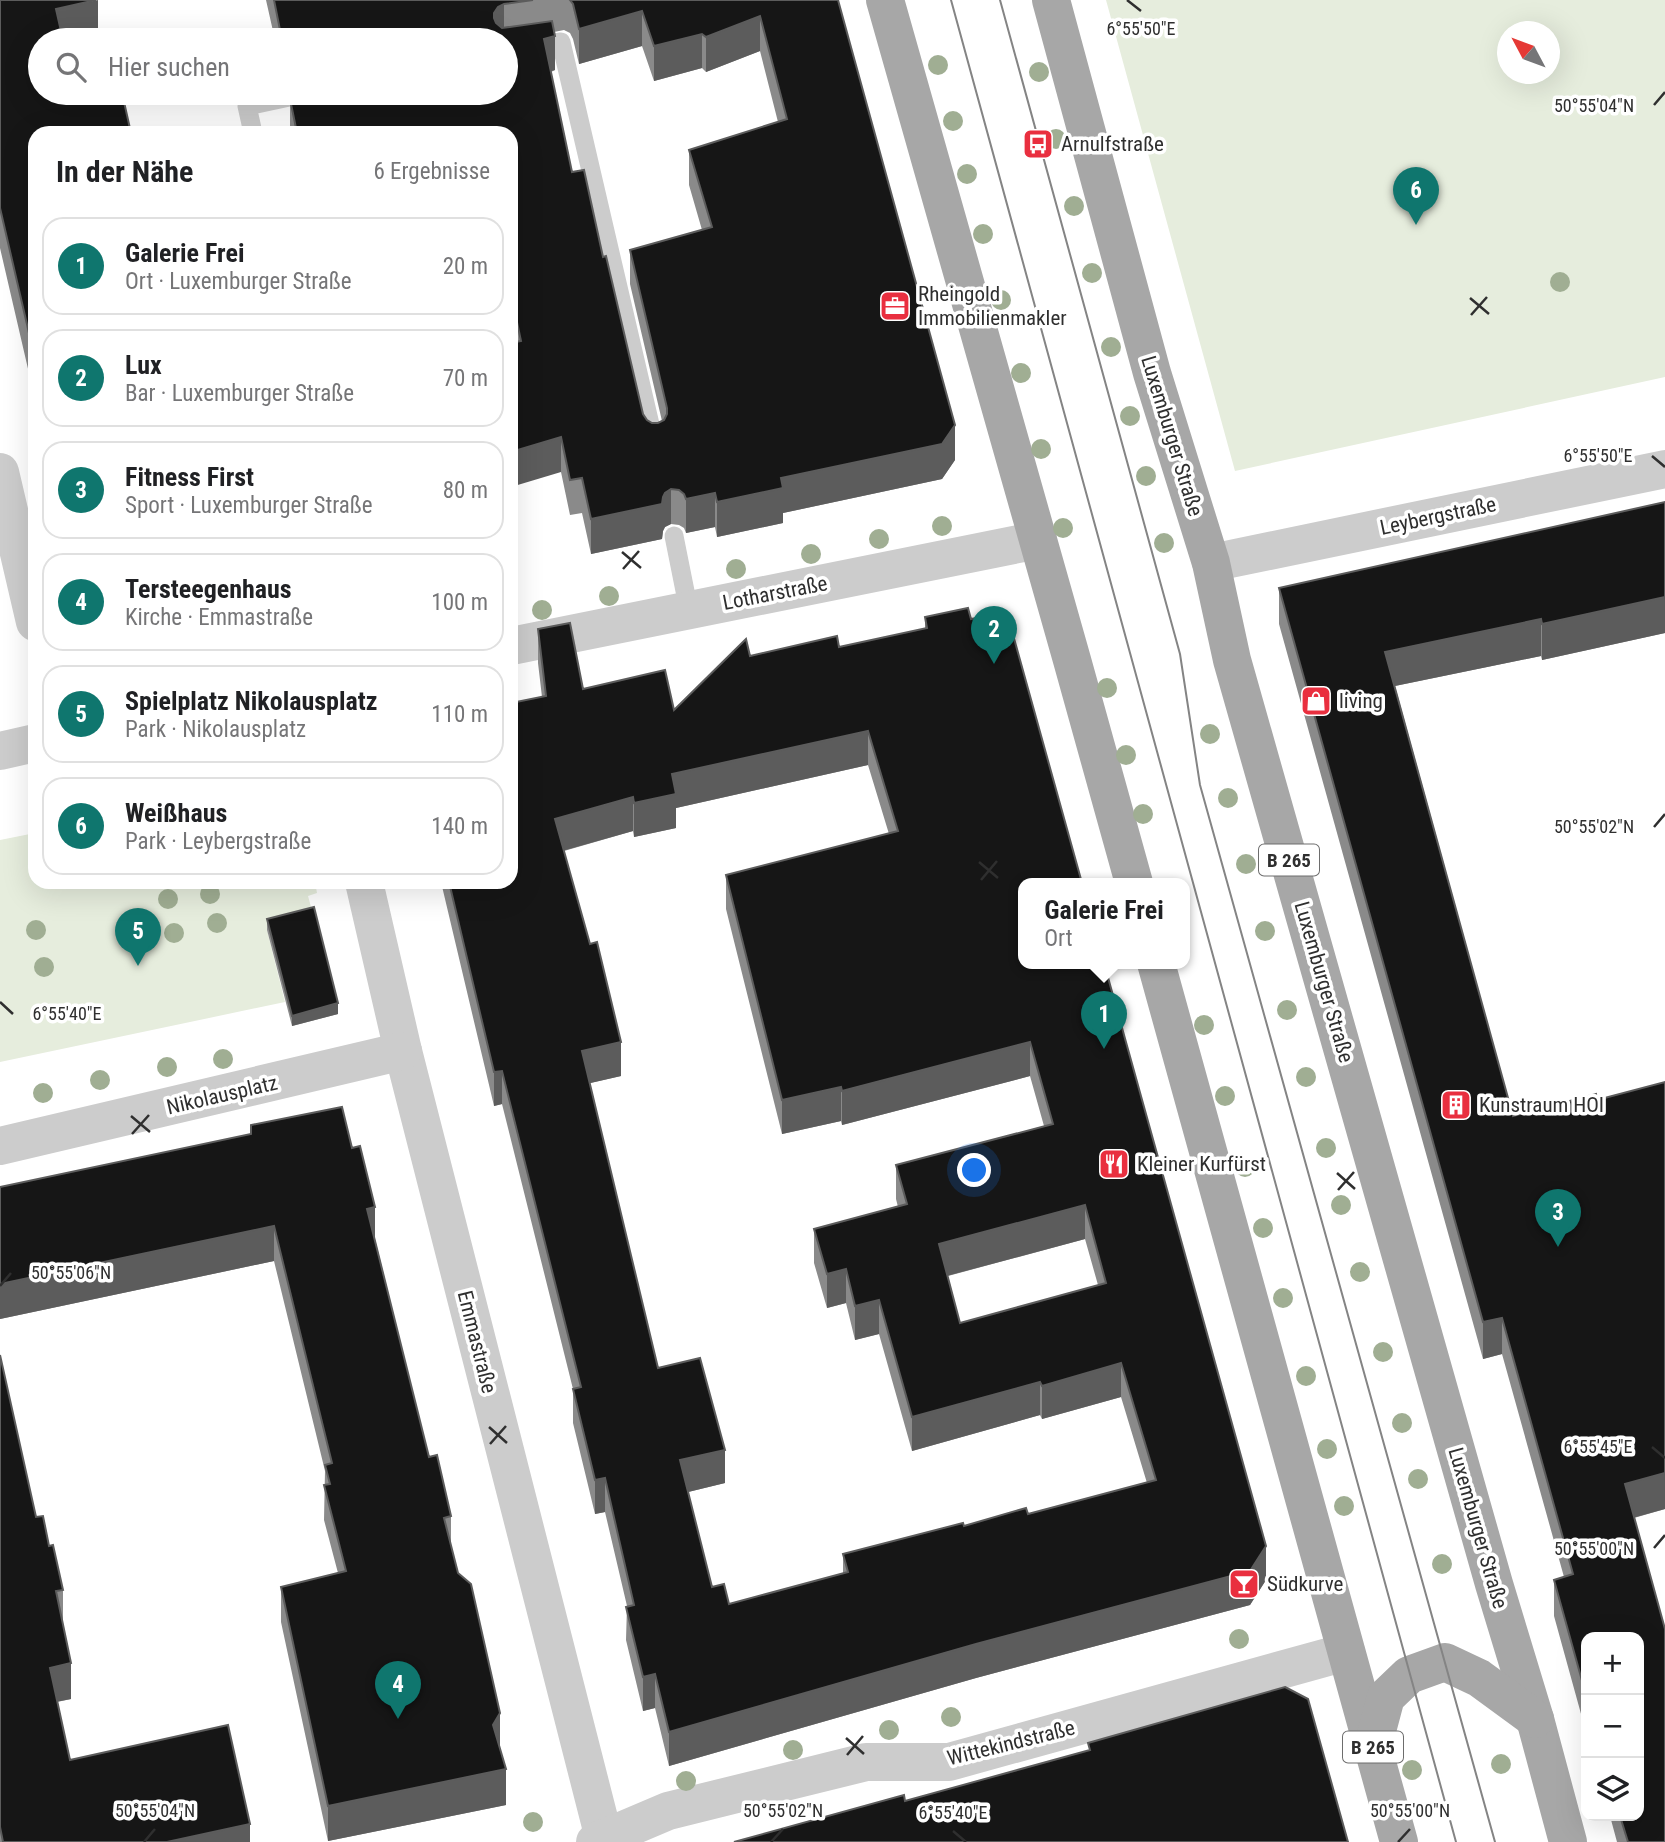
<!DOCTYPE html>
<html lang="de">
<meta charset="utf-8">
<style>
:root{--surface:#fff;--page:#f6f6f6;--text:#202124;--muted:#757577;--line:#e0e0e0;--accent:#0f766e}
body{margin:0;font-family:"Roboto Condensed",sans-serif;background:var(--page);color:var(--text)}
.controls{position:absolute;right:21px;bottom:21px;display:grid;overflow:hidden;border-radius:14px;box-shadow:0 7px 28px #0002}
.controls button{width:63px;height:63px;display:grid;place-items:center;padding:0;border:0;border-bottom:2px solid var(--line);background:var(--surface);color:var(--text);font:35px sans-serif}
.compass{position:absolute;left:1497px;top:21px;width:63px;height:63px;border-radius:50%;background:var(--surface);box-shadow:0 7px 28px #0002;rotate:311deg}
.you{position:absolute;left:975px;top:1171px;width:24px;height:24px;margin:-18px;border:5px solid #fff;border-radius:50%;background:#1a73e8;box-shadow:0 0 0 10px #1a73e833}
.badge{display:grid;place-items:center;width:46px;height:46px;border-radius:50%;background:var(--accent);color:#fff;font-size:23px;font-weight:700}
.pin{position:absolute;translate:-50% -58px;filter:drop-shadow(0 2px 4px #0008)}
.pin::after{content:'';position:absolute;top:37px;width:24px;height:21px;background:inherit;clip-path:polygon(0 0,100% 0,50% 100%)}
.popup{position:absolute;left:1018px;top:878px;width:172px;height:91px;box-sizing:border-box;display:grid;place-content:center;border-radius:14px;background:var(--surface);filter:drop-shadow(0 2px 5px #0005);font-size:23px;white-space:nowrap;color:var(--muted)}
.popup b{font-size:26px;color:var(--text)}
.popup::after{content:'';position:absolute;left:50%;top:100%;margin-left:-14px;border:14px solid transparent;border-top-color:var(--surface)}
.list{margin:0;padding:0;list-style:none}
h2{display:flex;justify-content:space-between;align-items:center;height:91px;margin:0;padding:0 28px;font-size:30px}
h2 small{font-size:23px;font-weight:400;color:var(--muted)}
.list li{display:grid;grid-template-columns:46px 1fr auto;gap:21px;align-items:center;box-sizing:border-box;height:98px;margin:0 14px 14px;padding:0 14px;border:2px solid var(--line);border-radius:21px}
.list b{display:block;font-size:26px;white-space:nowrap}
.list p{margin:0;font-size:23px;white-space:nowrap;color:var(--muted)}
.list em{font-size:23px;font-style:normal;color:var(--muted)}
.icon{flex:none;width:38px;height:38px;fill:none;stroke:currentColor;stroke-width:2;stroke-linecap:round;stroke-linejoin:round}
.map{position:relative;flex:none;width:1665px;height:1842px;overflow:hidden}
.search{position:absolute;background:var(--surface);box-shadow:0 7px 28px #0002;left:28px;top:28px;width:490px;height:77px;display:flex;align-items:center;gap:18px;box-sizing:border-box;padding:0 24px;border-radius:38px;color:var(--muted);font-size:26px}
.panel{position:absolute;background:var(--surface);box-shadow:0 7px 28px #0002;left:28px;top:126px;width:490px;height:763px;border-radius:21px}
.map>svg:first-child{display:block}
.green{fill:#e6eddd;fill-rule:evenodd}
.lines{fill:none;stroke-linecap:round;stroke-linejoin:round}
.service{stroke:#ccc;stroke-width:19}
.minor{stroke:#ccc;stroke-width:38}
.primary{stroke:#a7a7a7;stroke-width:38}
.tram{stroke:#848484;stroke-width:2}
.tree{fill:#a0ae93}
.wall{fill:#8a8a8a;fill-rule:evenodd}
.shaded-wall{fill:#5c5c5c}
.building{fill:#161616;stroke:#5c5c5c;stroke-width:2;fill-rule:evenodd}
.ticks{fill:none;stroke:#2f2f2f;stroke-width:2.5}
.labels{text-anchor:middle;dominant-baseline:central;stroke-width:7;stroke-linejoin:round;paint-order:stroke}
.shield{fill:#fff;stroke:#6d6d6d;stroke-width:2}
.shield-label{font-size:19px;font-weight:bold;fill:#2f2f2f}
.poi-label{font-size:21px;fill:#2f2f2f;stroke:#fff;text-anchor:start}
.street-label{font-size:21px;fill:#2f2f2f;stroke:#fff}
.ticks-label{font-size:18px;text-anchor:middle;fill:#2f2f2f;stroke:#fff;stroke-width:7;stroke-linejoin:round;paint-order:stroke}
</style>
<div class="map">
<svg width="1665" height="1842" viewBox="0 0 1665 1842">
<rect width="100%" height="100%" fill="#fff"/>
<g class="green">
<path d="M1106,0H1665V377L1235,471ZM1508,32H1550V74H1508Z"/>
<polygon points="35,833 35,882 315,882 317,893 308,896 314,918 267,930 285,1002 0,1062 0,840"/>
</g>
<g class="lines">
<g class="service">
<polyline points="506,51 561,42 655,446"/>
<polyline points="253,133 247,106 308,93"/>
<polyline points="674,536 689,611"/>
</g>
<g class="minor">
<polyline points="0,472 35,622"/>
<polyline points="1211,563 1665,469"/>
<polyline points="511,646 1038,540"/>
<polyline points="0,751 35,743"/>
<polyline points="364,882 403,1051 605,1842"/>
<polyline points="0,1146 403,1051"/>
<polyline points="595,1842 668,1811 866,1762 949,1762 1346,1652"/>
</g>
<g class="primary">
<polyline points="885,0 1072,660 1134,883"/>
<polyline points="1051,0 1152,373 1211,563 1232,660 1494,1584 1535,1719 1568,1842"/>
<polyline points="1156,963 1399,1842"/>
<polyline points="1373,1746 1386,1697 1409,1675 1445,1662 1479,1678 1535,1719"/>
</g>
<g class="tram">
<path d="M951,0C1117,615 1285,1229 1456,1842"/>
<polyline points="1000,0 1180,654 1200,785 1495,1842"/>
</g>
</g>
<g class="tree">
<circle cx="938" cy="65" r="10"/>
<circle cx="1039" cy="72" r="10"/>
<circle cx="953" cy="121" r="10"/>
<circle cx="1056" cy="139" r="10"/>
<circle cx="967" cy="174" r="10"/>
<circle cx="1074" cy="206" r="10"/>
<circle cx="983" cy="234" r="10"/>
<circle cx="1092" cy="273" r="10"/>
<circle cx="1560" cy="282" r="10"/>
<circle cx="1001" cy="300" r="10"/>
<circle cx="1111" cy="347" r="10"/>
<circle cx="1021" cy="373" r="10"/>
<circle cx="1130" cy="416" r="10"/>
<circle cx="1041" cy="449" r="10"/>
<circle cx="1146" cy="476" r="10"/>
<circle cx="942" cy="526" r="10"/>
<circle cx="1063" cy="528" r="10"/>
<circle cx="879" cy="539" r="10"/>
<circle cx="1164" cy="543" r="10"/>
<circle cx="811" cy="554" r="10"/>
<circle cx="736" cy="569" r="10"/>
<circle cx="609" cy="596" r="10"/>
<circle cx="542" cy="610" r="10"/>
<circle cx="1107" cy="688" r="10"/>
<circle cx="1210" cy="734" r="10"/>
<circle cx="1126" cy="755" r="10"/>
<circle cx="1228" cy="798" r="10"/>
<circle cx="1143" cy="814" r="10"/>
<circle cx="1246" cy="864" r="10"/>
<circle cx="210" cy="894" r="10"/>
<circle cx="168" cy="899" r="10"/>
<circle cx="217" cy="923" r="10"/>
<circle cx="36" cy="930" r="10"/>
<circle cx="1265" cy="931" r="10"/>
<circle cx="174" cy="933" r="10"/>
<circle cx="44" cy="967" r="10"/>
<circle cx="1287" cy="1010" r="10"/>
<circle cx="1204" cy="1025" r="10"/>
<circle cx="223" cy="1059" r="10"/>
<circle cx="167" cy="1067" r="10"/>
<circle cx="1306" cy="1077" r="10"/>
<circle cx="100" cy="1080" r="10"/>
<circle cx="43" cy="1093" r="10"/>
<circle cx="1225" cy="1096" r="10"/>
<circle cx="1326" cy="1148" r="10"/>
<circle cx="1245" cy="1167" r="10"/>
<circle cx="1341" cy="1205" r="10"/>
<circle cx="1263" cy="1228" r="10"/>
<circle cx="1360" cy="1272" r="10"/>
<circle cx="1283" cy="1298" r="10"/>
<circle cx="1383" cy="1352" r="10"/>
<circle cx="1306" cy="1376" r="10"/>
<circle cx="1402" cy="1423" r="10"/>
<circle cx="1327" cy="1449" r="10"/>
<circle cx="1418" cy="1479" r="10"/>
<circle cx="1344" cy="1506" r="10"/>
<circle cx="1442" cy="1564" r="10"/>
<circle cx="1239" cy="1639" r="10"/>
<circle cx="951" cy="1717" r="10"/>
<circle cx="889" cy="1730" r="10"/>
<circle cx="793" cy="1750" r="10"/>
<circle cx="1501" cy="1764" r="10"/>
<circle cx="1412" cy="1770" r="10"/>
<circle cx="686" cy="1781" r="10"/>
<circle cx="533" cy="1822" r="10"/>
</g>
<g class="wall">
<polygon points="0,0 98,39 40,40 35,133 35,399 0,248"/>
<path d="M266,0H838L955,460L942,479L783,513V523L717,537L715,527L686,533L684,528L679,525L671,524L665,527L663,531L662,539L591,554L582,513L570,515L561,472L514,343L511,329V133H290V93H506V40H275ZM564,30L570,33L573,39L579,64L642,46L654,81L702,68L706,72L760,51L778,122L689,150V185L702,230L630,250V284L662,421L658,423H652L647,420L643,414L603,257L572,172L551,72L555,70L554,32Z"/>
<polygon points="1665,502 1665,633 1542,660 1541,656 1395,686 1513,1116 1665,1509 1634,1518 1665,1842 1617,1842 1610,1816 1639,1816 1586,1637 1586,1732 1554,1616 1554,1580 1564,1577 1502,1354 1483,1359 1279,624 1279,588"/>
<path d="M925,617L1266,1580L1250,1605L976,1678L669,1766L655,1708L643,1711L626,1640L627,1606L605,1512L595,1514L573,1423V1389L502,1104L494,1106L441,882H511L542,697L538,663V629L583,689L674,710L750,656L839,647L925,629ZM868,765L889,834L726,875V909L782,1134L841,1121L842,1125L1030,1076L1044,1126L896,1165V1199L898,1207L814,1229V1263L827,1308L846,1303L855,1340L879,1334L912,1451L1040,1415L1042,1419L1121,1397L1147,1483L1028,1514L964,1526L843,1554V1574L729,1604L712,1587L688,1492L725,1483L658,1368L590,1083L621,1076L564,851L633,831L634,837L676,828V808ZM1085,1239L1098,1285L960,1323L948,1276Z"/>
<polygon points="267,919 338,1014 292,1026 267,930"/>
<polygon points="0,1187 375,1239 429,1457 451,1516 451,1546 500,1748 506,1805 328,1841 281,1622 281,1587 338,1573 324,1520 325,1471 274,1261 0,1319"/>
<polygon points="0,1355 36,1517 49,1546 63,1590 63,1625 71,1699 57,1702 70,1760 250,1842 0,1842"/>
</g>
<g class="shaded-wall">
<polygon points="98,0 98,39 92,40 56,40 56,9"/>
<polygon points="504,4 504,39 494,40 494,13 498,7"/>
<polygon points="642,11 642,46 579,64 579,29"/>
<polygon points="760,16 760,51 706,72 706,37"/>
<polygon points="702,34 702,68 654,81 654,46"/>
<polygon points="555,36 555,70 544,73 544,39"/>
<polygon points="955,425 955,460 942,479 783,513 783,523 717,537 717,502 781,478"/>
<polygon points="561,437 561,472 511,487 511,452"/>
<polygon points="671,489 671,524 665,527 663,531 662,539 591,554 591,519 663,497 665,493"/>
<polygon points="715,493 715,527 686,533 686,499"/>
<polygon points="1665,597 1665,633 1542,660 1542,624"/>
<polygon points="1541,619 1541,656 1385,688 1385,652"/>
<polygon points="868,731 868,765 676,808 676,828 634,837 634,803 672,774"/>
<polygon points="633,797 633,831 555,853 555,819"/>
<polygon points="338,1003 338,1014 292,1026 292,1016"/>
<polygon points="621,1042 621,1076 582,1085 582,1051"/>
<polygon points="1030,1042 1030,1076 842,1125 842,1091"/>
<polygon points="502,1071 502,1104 494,1106 494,1072"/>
<polygon points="841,1087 841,1121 782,1134 782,1100"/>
<polygon points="1085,1205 1085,1239 939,1278 939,1244"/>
<polygon points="375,1207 375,1242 367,1209"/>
<polygon points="274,1226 274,1261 0,1319 0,1284"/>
<polygon points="846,1269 846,1303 827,1308 827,1274"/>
<polygon points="879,1300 879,1334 855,1340 855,1306"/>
<polygon points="1502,1318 1502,1354 1483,1359 1483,1322"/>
<polygon points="1121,1363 1121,1397 1042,1419 1042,1386"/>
<polygon points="1040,1382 1040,1415 912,1451 912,1417"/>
<polygon points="725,1450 725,1483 680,1494 680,1460"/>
<polygon points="1665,1473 1665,1509 1625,1520 1625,1484"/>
<polygon points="605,1478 605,1512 595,1514 595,1480"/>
<polygon points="1266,1546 1266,1580 1250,1605 976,1678 669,1766 669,1732"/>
<polygon points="71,1663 71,1699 50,1703 50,1668"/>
<polygon points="655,1674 655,1708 643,1711 643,1677"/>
<polygon points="500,1713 500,1748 493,1761 493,1725"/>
<polygon points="506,1769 506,1805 328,1841 328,1806"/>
<polygon points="250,1824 250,1842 167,1842"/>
</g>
<g class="building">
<polygon points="0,0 96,0 56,9 63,40 40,40 40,93 75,93 76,96 97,93 122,93 131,133 35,133 35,359 0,208"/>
<polygon points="274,0 533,0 504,4 498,7 494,13 494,18 496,23 502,28 552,21 555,36 544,39 572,172 584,170 603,257 606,256 643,414 647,420 652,423 658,423 664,420 667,414 667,408 630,250 712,227 689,150 787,119 760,16 706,37 702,34 654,46 642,11 579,29 573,4 570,0 838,0 955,425 942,444 781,478 783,488 717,502 715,493 686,499 684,494 679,490 671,489 665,493 663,497 662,504 591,519 582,478 570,480 561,437 511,452 511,343 521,341 511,294 511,133 297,133 290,99 295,98 294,93 506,93 506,40 282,40"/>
<polygon points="1665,502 1665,597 1542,624 1541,619 1385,652 1513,1116 1596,1094 1597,1100 1665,1082 1665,1473 1625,1484 1665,1629 1665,1842 1628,1842 1620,1816 1639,1816 1639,1637 1586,1637 1586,1695 1554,1580 1573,1574 1502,1318 1483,1322 1279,588"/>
<path d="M968,608L971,619L997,614L1010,624L1082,883H1024V963H1104L1266,1546L1250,1571L976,1644L669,1732L655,1674L643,1677L626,1607L634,1605L605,1478L595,1480L573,1389L581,1387L502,1071L494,1072L449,882H511V703L546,696L538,629L570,623L583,689L665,670L674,710L746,639L750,656L837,636L839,647L927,628L925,617ZM868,731L898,831L726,875L782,1100L841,1087L842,1091L1030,1042L1053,1124L896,1165L907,1204L814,1229L827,1274L846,1269L855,1306L879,1300L912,1417L1040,1382L1042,1386L1121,1363L1156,1480L1028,1514L1026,1508L964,1526L963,1523L843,1554L848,1572L729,1604L724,1584L712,1587L680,1460L725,1450L700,1358L658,1368L582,1051L621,1042L597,942L590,944L555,819L633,797L634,803L676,794L672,774ZM1085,1205L1106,1283L960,1323L939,1244Z"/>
<polygon points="314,907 338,1003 292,1016 267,919"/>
<polygon points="342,1107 352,1148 360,1146 375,1207 367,1209 429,1457 437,1455 451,1516 444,1518 458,1573 471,1584 500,1713 493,1725 506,1769 328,1806 281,1587 346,1571 324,1485 330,1484 325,1465 332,1463 274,1226 0,1284 0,1187 251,1134 251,1125"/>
<polygon points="0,1355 36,1517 43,1516 49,1546 53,1545 63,1590 56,1591 71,1663 50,1668 70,1760 228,1725 250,1824 167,1842 3,1842 0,1827"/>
<polygon points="1285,1687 1308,1699 1348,1842 734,1842 904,1795 905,1801 1090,1750 1088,1743"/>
</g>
<path class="ticks" d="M1127,0L1141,11M1654,105L1665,92M1470,298L1489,314M1471,315L1487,297M1652,456L1665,467M622,552L641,568M623,569L639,551M1654,827L1665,814M979,862L998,878M981,880L997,861M0,1002L13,1014M131,1116L150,1132M132,1134L149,1115M1337,1173L1355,1189M1338,1190L1354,1172M0,1286L11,1273M489,1427L507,1443M490,1444L506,1426M1652,1447L1665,1458M1654,1548L1665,1535M846,1738L864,1754M847,1755L863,1736M953,1831L966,1842M144,1842L155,1829M771,1842L783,1829M1398,1842L1410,1829"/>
<defs>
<g id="bus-square" transform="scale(1.575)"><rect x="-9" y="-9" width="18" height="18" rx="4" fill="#e92f3f" stroke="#fff"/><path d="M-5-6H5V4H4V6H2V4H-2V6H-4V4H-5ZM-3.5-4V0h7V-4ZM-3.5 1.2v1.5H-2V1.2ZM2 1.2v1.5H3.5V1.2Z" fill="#fff"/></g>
<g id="office-square" transform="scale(1.575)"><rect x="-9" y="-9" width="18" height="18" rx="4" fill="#e92f3f" stroke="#fff"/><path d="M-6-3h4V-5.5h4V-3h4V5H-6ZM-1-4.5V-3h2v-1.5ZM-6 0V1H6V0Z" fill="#fff"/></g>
<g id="shop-square" transform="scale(1.575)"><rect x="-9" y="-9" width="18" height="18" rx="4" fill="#e92f3f" stroke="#fff"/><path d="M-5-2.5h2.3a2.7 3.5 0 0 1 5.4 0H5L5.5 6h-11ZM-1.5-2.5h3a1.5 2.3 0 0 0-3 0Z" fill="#fff"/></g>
<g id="building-square" transform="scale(1.575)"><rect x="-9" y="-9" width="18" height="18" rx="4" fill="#e92f3f" stroke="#fff"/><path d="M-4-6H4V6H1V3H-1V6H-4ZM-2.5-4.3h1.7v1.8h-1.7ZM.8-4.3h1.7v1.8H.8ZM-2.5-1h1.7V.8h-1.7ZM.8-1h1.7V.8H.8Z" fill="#fff"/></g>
<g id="restaurant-square" transform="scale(1.575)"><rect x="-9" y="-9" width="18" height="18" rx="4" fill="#e92f3f" stroke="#fff"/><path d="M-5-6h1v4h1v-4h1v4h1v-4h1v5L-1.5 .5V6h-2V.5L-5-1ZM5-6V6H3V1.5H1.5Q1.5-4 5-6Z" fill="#fff"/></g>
<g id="bar-square" transform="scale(1.575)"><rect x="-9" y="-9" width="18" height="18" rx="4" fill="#e92f3f" stroke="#fff"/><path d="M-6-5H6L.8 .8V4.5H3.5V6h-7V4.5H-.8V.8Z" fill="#fff"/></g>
</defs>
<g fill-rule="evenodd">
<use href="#bus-square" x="1038" y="144"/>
<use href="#office-square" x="895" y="306"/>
<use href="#shop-square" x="1316" y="701"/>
<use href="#building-square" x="1456" y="1105"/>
<use href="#restaurant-square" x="1114" y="1164"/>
<use href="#bar-square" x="1244" y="1584"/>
</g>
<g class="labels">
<g class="shield">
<rect x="1259" y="844.5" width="60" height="31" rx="5"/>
<rect x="1343" y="1731.5" width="60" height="31" rx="5"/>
</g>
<g class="shield-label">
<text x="1289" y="860">B 265</text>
<text x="1373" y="1747">B 265</text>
</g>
<g class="poi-label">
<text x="1061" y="144">Arnulfstraße</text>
<text x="918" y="294">Rheingold<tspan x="918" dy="24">Immobilienmakler</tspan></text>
<text x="1339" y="701">living</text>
<text x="1479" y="1105">Kunstraum HOI</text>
<text x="1137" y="1164">Kleiner Kurfürst</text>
<text x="1267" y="1584">Südkurve</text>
</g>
<g class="street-label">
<text transform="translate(1172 436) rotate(73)">Luxemburger Straße</text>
<text transform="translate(1438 516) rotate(-12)">Leybergstraße</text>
<text transform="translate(775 593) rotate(-11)">Lotharstraße</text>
<text transform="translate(1324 982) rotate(74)">Luxemburger Straße</text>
<text transform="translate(222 1095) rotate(-13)">Nikolausplatz</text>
<text transform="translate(477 1342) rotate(76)">Emmastraße</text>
<text transform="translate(1478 1528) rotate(74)">Luxemburger Straße</text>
<text transform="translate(1011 1743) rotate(-14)">Wittekindstraße</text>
</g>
</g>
<g class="ticks-label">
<text x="1141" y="35">6°55'50"E</text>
<text x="1594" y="112">50°55'04"N</text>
<text x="1598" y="462">6°55'50"E</text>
<text x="1594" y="833">50°55'02"N</text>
<text x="67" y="1020">6°55'40"E</text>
<text x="71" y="1279">50°55'06"N</text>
<text x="1598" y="1453">6°55'45"E</text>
<text x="1594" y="1555">50°55'00"N</text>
<text x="155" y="1817">50°55'04"N</text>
<text x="783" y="1817">50°55'02"N</text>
<text x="1410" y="1817">50°55'00"N</text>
<text x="953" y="1819">6°55'40"E</text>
</g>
</svg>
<div class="controls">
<button>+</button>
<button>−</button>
<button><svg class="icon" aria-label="layers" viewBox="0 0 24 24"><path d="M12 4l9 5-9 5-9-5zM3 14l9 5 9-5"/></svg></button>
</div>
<svg class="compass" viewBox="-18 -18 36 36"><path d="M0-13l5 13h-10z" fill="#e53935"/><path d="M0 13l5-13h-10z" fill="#757577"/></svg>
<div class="you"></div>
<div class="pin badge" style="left:1104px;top:1049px">1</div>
<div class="popup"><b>Galerie Frei</b>Ort</div>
<div class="pin badge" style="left:994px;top:664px">2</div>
<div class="pin badge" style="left:1558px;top:1247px">3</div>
<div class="pin badge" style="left:398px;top:1719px">4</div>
<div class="pin badge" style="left:138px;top:966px">5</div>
<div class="pin badge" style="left:1416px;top:225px">6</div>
<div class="search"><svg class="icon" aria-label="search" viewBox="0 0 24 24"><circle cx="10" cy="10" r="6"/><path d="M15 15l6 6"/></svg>Hier suchen</div>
<section class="panel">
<h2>In der Nähe<small>6 Ergebnisse</small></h2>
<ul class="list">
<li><span class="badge">1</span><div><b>Galerie Frei</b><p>Ort · Luxemburger Straße</p></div><em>20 m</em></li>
<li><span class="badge">2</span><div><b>Lux</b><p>Bar · Luxemburger Straße</p></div><em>70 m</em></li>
<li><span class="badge">3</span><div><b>Fitness First</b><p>Sport · Luxemburger Straße</p></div><em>80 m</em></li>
<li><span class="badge">4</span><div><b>Tersteegenhaus</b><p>Kirche · Emmastraße</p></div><em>100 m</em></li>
<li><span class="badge">5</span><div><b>Spielplatz Nikolausplatz</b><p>Park · Nikolausplatz</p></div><em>110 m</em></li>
<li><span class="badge">6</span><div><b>Weißhaus</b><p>Park · Leybergstraße</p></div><em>140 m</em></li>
</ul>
</section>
</div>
